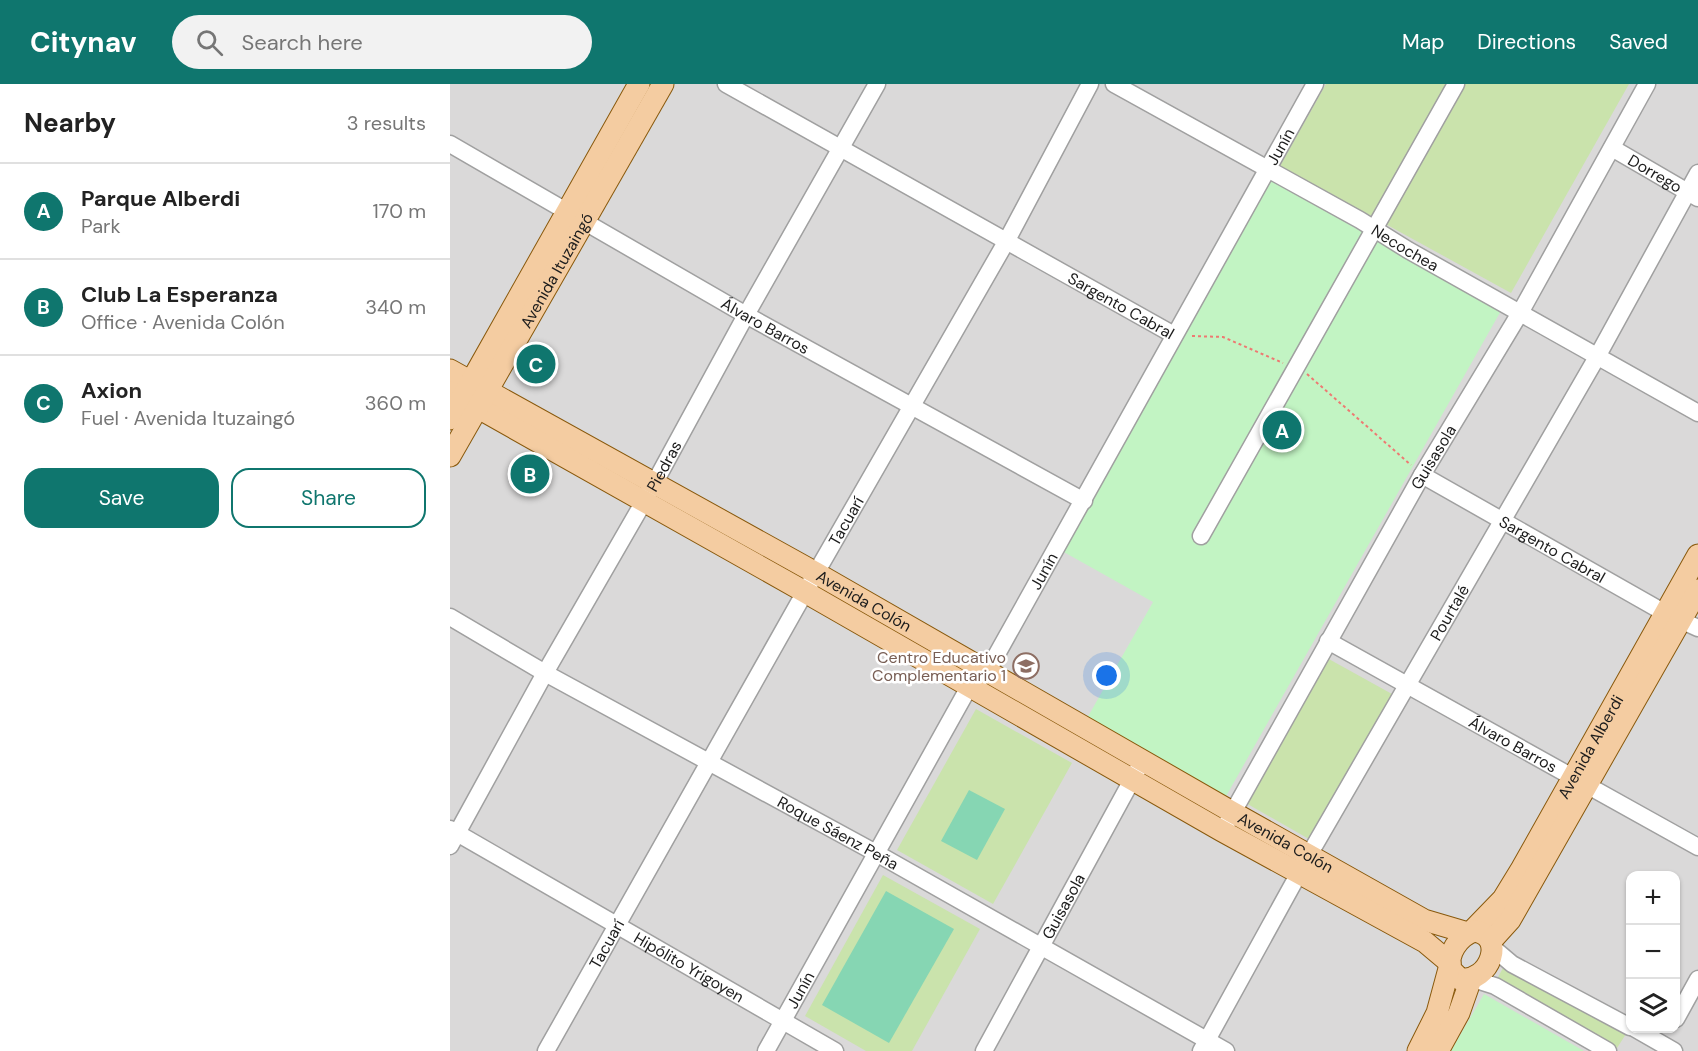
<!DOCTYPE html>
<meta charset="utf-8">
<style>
:root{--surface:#fff;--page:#f2f2f2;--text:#222;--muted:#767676;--line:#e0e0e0;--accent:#0f766e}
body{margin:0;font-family:"DM Sans",sans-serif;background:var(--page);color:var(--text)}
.controls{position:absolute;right:18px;bottom:18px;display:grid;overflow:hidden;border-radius:12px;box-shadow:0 2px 4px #0004}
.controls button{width:54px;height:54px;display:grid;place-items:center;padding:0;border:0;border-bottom:2px solid var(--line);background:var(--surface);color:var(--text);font:30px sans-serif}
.you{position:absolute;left:657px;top:592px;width:21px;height:21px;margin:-15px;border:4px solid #fff;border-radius:50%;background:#1a73e8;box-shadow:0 0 0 9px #1a73e833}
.badge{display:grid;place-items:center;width:39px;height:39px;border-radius:50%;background:var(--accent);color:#fff;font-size:20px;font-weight:700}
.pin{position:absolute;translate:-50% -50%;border:3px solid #fff;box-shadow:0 2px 6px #0006}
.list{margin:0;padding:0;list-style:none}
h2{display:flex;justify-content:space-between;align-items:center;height:78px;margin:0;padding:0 24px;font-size:26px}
h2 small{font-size:20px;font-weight:400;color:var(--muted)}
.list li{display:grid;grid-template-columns:39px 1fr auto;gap:18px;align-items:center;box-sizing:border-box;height:96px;padding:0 24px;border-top:2px solid var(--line)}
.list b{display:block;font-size:22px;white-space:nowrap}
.list p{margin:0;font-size:20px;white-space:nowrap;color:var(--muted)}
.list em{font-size:20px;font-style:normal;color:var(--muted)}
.actions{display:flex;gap:12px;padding:18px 24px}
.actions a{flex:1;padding:14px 0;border:2px solid var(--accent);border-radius:18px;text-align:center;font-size:21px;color:var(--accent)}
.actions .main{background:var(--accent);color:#fff}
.icon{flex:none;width:33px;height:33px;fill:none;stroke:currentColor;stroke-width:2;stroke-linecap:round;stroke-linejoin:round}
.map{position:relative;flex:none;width:1248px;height:967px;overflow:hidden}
header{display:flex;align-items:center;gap:36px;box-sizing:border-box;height:84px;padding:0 30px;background:var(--accent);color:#fff}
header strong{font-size:28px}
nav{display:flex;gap:33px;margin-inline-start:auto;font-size:21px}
.search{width:420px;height:54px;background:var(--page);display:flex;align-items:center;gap:15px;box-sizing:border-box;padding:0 21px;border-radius:33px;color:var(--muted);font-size:22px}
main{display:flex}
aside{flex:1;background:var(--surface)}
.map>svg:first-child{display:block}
.residential{fill:#dad9d9;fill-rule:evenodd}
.grass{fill:#cae3ac}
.park{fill:#c2f4c3}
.pitch{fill:#86d6b3}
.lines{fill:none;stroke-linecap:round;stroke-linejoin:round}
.minor-casing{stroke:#a0a0a0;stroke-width:19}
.major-casing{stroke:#89590c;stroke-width:23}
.path{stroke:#ee7972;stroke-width:2;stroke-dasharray:3 3;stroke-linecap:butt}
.minor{stroke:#fff;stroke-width:16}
.major{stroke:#f4cca1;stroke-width:21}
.labels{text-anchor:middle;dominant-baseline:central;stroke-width:5;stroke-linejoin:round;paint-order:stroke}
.street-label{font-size:16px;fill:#1c1c1c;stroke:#fff}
.education-label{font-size:16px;fill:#785e54;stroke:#fff;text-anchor:end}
</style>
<header>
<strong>Citynav</strong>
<div class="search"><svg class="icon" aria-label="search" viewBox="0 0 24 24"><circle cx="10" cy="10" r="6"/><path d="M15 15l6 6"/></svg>Search here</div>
<nav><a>Map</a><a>Directions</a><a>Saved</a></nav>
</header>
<main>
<aside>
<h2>Nearby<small>3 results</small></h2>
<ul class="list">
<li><span class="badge">A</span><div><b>Parque Alberdi</b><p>Park</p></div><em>170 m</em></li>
<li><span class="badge">B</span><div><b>Club La Esperanza</b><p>Office · Avenida Colón</p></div><em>340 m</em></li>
<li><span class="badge">C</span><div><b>Axion</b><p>Fuel · Avenida Ituzaingó</p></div><em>360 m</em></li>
</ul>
<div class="actions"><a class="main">Save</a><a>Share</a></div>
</aside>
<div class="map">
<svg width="1248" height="967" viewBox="0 0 1248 967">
<rect width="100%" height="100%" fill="#ede9e3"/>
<path class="residential" d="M0,0H1248V967H0ZM1180,792H1226V944H1180Z"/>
<g class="grass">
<polygon points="876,0 1179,0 1061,209 830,82"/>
<polygon points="877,574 942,610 859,755 794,718"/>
<polygon points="526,625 622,679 543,820 447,766"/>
<polygon points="433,791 530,845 462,967 416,967 355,932"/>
<polygon points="1055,880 1176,950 1167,964 1086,919 1058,900 1046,897"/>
</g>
<g class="park">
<polygon points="821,97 1052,225 775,714 636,636 703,518 612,467"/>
<polygon points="1034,910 1134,967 1001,967"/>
</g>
<g class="pitch">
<polygon points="519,706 555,725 527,776 491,757"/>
<polygon points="436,807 504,845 439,959 372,921"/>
</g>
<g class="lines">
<g class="minor-casing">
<g id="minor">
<path id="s1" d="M276,0L724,251"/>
<path id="s2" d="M664,0L910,136L958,166L1248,329"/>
<path id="s3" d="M0,60L296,231L634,417"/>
<path id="s4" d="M1162,64L1248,114"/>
<path id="s5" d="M972,391L1215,529L1248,544"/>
<polyline points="751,452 1006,0"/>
<path id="s6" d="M0,533L95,589L426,769L776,967"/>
<path id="s7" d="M878,557L1248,763"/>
<path id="s8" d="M778,737L972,391L1070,229L1197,0"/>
<path id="s9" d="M0,745L385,967"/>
<path id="s10" d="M0,762L95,589L204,400L296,231L427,0"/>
<polyline points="1042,863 1062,880 1180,943"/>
<polyline points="1023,895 1045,902 1158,967"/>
<polyline points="1226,935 1248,895"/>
<polyline points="1184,944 1224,967"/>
<path id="s11" d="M96,967L355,508L556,158L640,0"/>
<path id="s12" d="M316,967L519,603L537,588L865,0"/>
<path id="s13" d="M534,967L688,685"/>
<path id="s14" d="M751,967L859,771L1147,273L1248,89"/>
</g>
</g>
<g class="major-casing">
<g id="major">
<path id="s15" d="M0,286L366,489L782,728L974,836L1018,849"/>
<polyline points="0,308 355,508 772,747 975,858 1000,879"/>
<polyline points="0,335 189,0"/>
<path id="s16" d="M0,372L213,0"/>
<path id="s17" d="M1022,847L1053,815L1072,784L1248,471"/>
<path d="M1024,847C1057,851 1040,899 1010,895L1001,886C996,870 1009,852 1024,847Z"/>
<polyline points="1041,857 1060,836 1248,506"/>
<polyline points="968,967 987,929 1000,881"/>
<polyline points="988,967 1009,929 1021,895"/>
</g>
</g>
<g class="path">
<polyline points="742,252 773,253 833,279"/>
<polyline points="857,290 961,381"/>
</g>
<use href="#minor" class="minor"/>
<use href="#major" class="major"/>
</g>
<defs>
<g id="school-ring" transform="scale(1.35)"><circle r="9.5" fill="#fff" stroke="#8d6e63" stroke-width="1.5"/><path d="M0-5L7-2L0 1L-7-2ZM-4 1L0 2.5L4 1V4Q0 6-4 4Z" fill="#8d6e63"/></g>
</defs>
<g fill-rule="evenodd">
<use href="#school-ring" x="576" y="582"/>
</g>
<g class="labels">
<g class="street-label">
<text stroke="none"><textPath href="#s12" startOffset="1042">Junín</textPath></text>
<text stroke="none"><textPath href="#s4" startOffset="50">Dorrego</textPath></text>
<text stroke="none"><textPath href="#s2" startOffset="334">Necochea</textPath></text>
<text stroke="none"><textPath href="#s16" startOffset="214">Avenida Ituzaingó</textPath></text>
<text stroke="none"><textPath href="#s1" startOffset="453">Sargento Cabral</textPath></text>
<text stroke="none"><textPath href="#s3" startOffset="364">Álvaro Barros</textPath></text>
<text stroke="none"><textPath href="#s8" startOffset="418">Guisasola</textPath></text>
<text stroke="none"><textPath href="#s10" startOffset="436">Piedras</textPath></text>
<text stroke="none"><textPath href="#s11" startOffset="609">Tacuarí</textPath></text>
<text stroke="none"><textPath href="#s5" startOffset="150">Sargento Cabral</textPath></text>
<text stroke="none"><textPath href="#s12" startOffset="556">Junín</textPath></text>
<text stroke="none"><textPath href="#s15" startOffset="474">Avenida Colón</textPath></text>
<text stroke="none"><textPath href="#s14" startOffset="504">Pourtalé</textPath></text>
<text stroke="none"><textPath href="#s7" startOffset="212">Álvaro Barros</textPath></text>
<text stroke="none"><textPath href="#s17" startOffset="220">Avenida Alberdi</textPath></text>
<text stroke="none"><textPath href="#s6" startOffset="444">Roque Sáenz Peña</textPath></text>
<text stroke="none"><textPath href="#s15" startOffset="960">Avenida Colón</textPath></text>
<text stroke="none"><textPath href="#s13" startOffset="165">Guisasola</textPath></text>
<text stroke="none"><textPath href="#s11" startOffset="123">Tacuarí</textPath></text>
<text stroke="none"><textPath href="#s9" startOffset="276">Hipólito Yrigoyen</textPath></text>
<text stroke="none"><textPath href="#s12" startOffset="70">Junín</textPath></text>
</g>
<g class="education-label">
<text x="556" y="573">Centro Educativo<tspan x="556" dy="18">Complementario 1</tspan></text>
</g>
</g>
</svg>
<div class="controls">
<button>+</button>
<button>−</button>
<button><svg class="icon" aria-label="layers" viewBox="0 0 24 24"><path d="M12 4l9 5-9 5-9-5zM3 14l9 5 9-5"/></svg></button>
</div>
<div class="you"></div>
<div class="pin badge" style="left:832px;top:346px">A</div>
<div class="pin badge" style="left:80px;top:390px">B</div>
<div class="pin badge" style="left:86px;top:280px">C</div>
</div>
</main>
